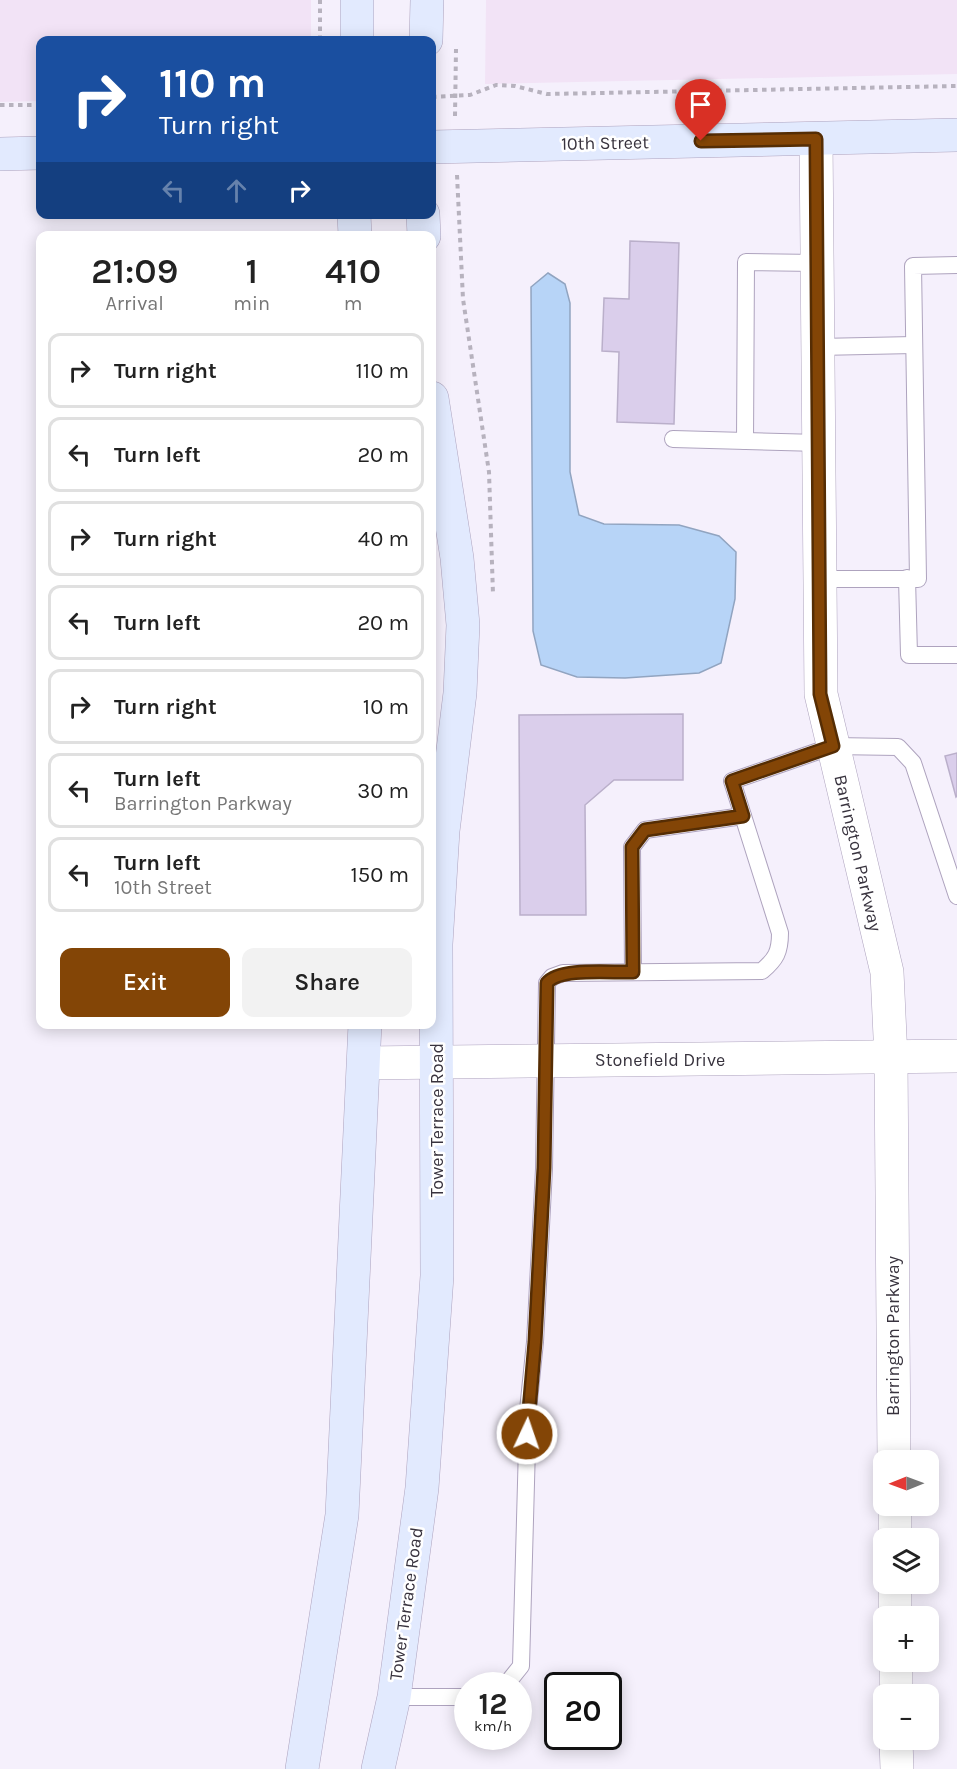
<!DOCTYPE html>
<meta charset="utf-8">
<style>
body{margin:0;font-family:Karla,sans-serif;background:#f2f2f2;color:#222;height:100vh;display:flex;flex-direction:column;font-size:22px;white-space:nowrap}
*{box-sizing:border-box;margin:0}
p{font-size:20px;color:#767676}
.icon{flex:none;width:33px;height:33px;fill:none;stroke:currentColor;stroke-width:2;stroke-linecap:round;stroke-linejoin:round}
.map{position:relative;flex:1;overflow:hidden}
.details{position:absolute;left:36px;top:231px;width:400px;height:798px;display:flex;flex-direction:column;background:#fff;border-radius:12px;box-shadow:0 3px 15px #0003}
.details>*{flex:none}
.banner{position:absolute;left:36px;top:36px;width:400px;height:183px;border-radius:12px;box-shadow:0 3px 15px #0003;background:#1a4fa0;color:#fff;overflow:hidden}
.needle{width:39px;rotate:269deg}
.fabs{position:absolute;left:873px;top:1450px;display:grid;gap:12px}
.fabs a{display:grid;place-items:center;width:66px;height:66px;border-radius:12px;background:#fff;box-shadow:0 3px 15px #0003;font-size:30px}
.speed{position:absolute;left:454px;top:1672px;display:flex;gap:12px;font-size:30px;font-weight:700;text-align:center}
.speed>*{display:grid;place-content:center;width:78px;height:78px;border-radius:50%;background:#fff;box-shadow:0 3px 15px #0003;line-height:1}
.speed small{font-size:15px;font-weight:400}
.speed .limit{border:3px solid #111;border-radius:9px;background:#fff;color:#111}
.pin{position:absolute;display:grid;place-items:center;width:51px;height:51px;color:#fff;margin:-62px -26px;border-radius:50% 50% 50% 0;rotate:-45deg;box-shadow:0 0 6px #0007}
.pin .icon{rotate:45deg}
.me{position:absolute;width:66px;margin:-33px;rotate:3deg;stroke-linejoin:round;filter:drop-shadow(0 0 4px #0008)}
.turn{display:flex;align-items:center;gap:21px;height:126px;padding:0 24px;font-size:27px}
.turn .icon{width:78px;height:78px;stroke-width:2.5}
.turn b{display:block;font-size:42px;line-height:51px}
.lanes{display:flex;align-items:center;height:57px;padding:0 24px;background:#0003;justify-content:center;gap:30px;direction:ltr}
.lanes .off{opacity:.35}
.eta{display:flex;justify-content:space-evenly;align-items:center;height:102px;text-align:center}
.eta b{font-size:36px;font-weight:600;line-height:42px}
.primary-button{display:flex;gap:12px;margin-top:auto;padding:12px 24px}
.primary-button a{flex:1;height:69px;border-radius:12px;background:#834506;color:#fff;font-size:24px;font-weight:600;line-height:69px;text-align:center}
.primary-button a+a{background:#f2f2f2;color:#222}
ul{padding:0;list-style:none}
li{display:flex;align-items:center;gap:18px;height:75px;margin:0 12px 9px;padding:0 12px;border:3px solid #e0e0e0;border-radius:12px}
li div{flex:1}
li b{display:block;font-size:22px}
li em{font-style:normal}
.map>svg:first-child{display:block}
</style>
<div class="map">
<svg width="957" height="1769" viewBox="0 0 957 1769">
<rect width="100%" height="100%" fill="#f5f0fc"/>
<g fill="#f2e3f6">
<polygon points="0,0 311,0 311,40 40,40 40,101 0,102"/>
<polygon points="486,0 957,0 957,74 485,84"/>
</g>
<polygon fill="#b7d4f7" stroke="#91a4c0" stroke-width="1.5" points="548,273 565,284 570,303 570,472 579,515 604,524 679,525 719,536 736,552 735,599 721,663 699,673 625,678 577,677 541,665 533,631 531,287"/>
<g fill="#daceeb" stroke="#baafca" stroke-width="1.5">
<polygon points="630,241 679,243 674,424 617,422 619,352 602,351 604,298 629,299"/>
<polygon points="683,714 683,780 614,780 585,805 586,915 520,915 519,715"/>
<polygon points="957,753 957,796 956,797 945,756"/>
</g>
<g fill="none" stroke-linecap="round" stroke-linejoin="round">
<g stroke="#aea3be" stroke-width="18">
<g id="lane">
<polyline points="818,347 914,345"/>
<polyline points="673,439 819,443"/>
<polyline points="745,441 746,262 817,263"/>
<polyline points="907,578 909,655 957,655"/>
<polyline points="820,579 918,579 913,266 957,265"/>
<polyline points="633,972 632,847 645,830 743,816"/>
<path d="M505 1686 521 1666 528 1410 535 1342 544 1169 547 983 552 977 563 973 762 971C776 959 780 952 780 933L732 781 833 746 898 747 913 763 957 896"/>
<polyline points="394,1697 468,1697"/>
</g>
</g>
<g stroke="#aea3be" stroke-width="34">
<g id="street">
<polyline points="816,139 821,694 887,972 891,1058 894,1461"/>
<polyline points="364,1063 957,1056"/>
<polyline points="895,1506 895,1539"/>
<polyline points="895,1584 895,1617"/>
<polyline points="896,1662 896,1695"/>
<polyline points="896,1740 897,1769"/>
</g>
</g>
<g stroke="#aea3be" stroke-width="34">
<g id="secondary">
<polyline points="357,0 357,40"/>
<polyline points="426,40 427,0"/>
<polyline points="432,147 957,135"/>
<polyline points="0,154 40,153"/>
<polyline points="354,214 355,236"/>
<polyline points="423,214 424,236"/>
<polyline points="302,1769 342,1515 365,1024"/>
<polyline points="378,1769 394,1697 422,1488 437,1276 436,944 443,831 460,693 463,625 457,558 432,398"/>
</g>
</g>
<g stroke="#b7b2be" stroke-width="4" stroke-dasharray="4.5 4.5" stroke-linecap="butt">
<polyline points="320,40 320,0"/>
<polyline points="432,97 470,95 496,85 515,86 547,94 957,86"/>
<polyline points="0,105 40,105"/>
<polyline points="455,116 456,49"/>
<polyline points="457,175 463,299 489,472 493,594"/>
</g>
<use href="#lane" stroke="#fff" stroke-width="16"/>
<use href="#street" stroke="#fff" stroke-width="33"/>
<use href="#secondary" stroke="#e2eafe" stroke-width="33"/>
</g>
<g fill="none" stroke-linecap="round" stroke-linejoin="round">
<g stroke="#552d04" stroke-width="15">
<path id="route" d="M527 1434 535 1342 544 1168 547 983C560 967 612 973 633 972L632 847 645 830 743 816 732 781 833 746 820 694 816 139 701 141"/>
</g>
<use href="#route" stroke="#834506" stroke-width="10"/>
</g>
<g text-anchor="middle" stroke-width="5" stroke-linejoin="round" paint-order="stroke">
<g font-size="18" fill="#38333e" stroke="#fff">
<text transform="translate(605 143) rotate(-1)" y="6">10th Street</text>
<text transform="translate(858 853) rotate(77)" y="6">Barrington Parkway</text>
<text x="660" y="1066">Stonefield Drive</text>
<text transform="translate(437 1120) rotate(-90)" y="6">Tower Terrace Road</text>
<text transform="translate(893 1336) rotate(-90)" y="6">Barrington Parkway</text>
<text transform="translate(406 1604) rotate(-82)" y="6">Tower Terrace Road</text>
</g>
</g>
</svg>
<div class="fabs">
<a><svg class="needle" viewBox="-14 -14 28 28"><path d="M0-13l5 13h-10z" fill="#e53935"/><path d="M0 13l5-13h-10z" fill="#767676"/></svg></a>
<a><svg class="icon" aria-label="layers" viewBox="0 0 24 24"><path d="M12 4l9 5-9 5-9-5zM3 14l9 5 9-5"/></svg></a>
<a>+</a>
<a>−</a>
</div>
<div class="speed"><div>12<small>km/h</small></div><div class="limit">20</div></div>
<div class="pin" style="left:701px;top:141px;background:#d93025"><svg class="icon" aria-label="arrive" viewBox="0 0 24 24"><path d="M6 21V4h12l-3 4 3 4H6"/></svg></div>
<svg class="me" style="left:527px;top:1434px" viewBox="-20 -20 40 40"><circle r="17" fill="#834506" stroke="#fff" stroke-width="3"/><path d="M0-11L8 9 0 5-8 9z" fill="#fff"/></svg>
<div class="banner">
<div class="turn"><svg class="icon" aria-label="right" viewBox="0 0 24 24"><path d="M7 20v-9h11M14 6l5 5-5 5"/></svg><div><b>110 m</b>Turn right</div></div>
<div class="lanes"><svg class="icon off" aria-label="left" viewBox="0 0 24 24"><path d="M17 20v-9H6M10 6l-5 5 5 5"/></svg><svg class="icon off" aria-label="ahead" viewBox="0 0 24 24"><path d="M12 20V5M6 11l6-6 6 6"/></svg><svg class="icon" aria-label="right" viewBox="0 0 24 24"><path d="M7 20v-9h11M14 6l5 5-5 5"/></svg></div>
</div>
<section class="details">
<div class="eta">
<div><b>21:09</b><p>Arrival</p></div>
<div><b>1</b><p>min</p></div>
<div><b>410</b><p>m</p></div>
</div>
<ul>
<li><svg class="icon" aria-label="right" viewBox="0 0 24 24"><path d="M7 20v-9h11M14 6l5 5-5 5"/></svg><div><b>Turn right</b></div><em>110 m</em></li>
<li><svg class="icon" aria-label="left" viewBox="0 0 24 24"><path d="M17 20v-9H6M10 6l-5 5 5 5"/></svg><div><b>Turn left</b></div><em>20 m</em></li>
<li><svg class="icon" aria-label="right" viewBox="0 0 24 24"><path d="M7 20v-9h11M14 6l5 5-5 5"/></svg><div><b>Turn right</b></div><em>40 m</em></li>
<li><svg class="icon" aria-label="left" viewBox="0 0 24 24"><path d="M17 20v-9H6M10 6l-5 5 5 5"/></svg><div><b>Turn left</b></div><em>20 m</em></li>
<li><svg class="icon" aria-label="right" viewBox="0 0 24 24"><path d="M7 20v-9h11M14 6l5 5-5 5"/></svg><div><b>Turn right</b></div><em>10 m</em></li>
<li><svg class="icon" aria-label="left" viewBox="0 0 24 24"><path d="M17 20v-9H6M10 6l-5 5 5 5"/></svg><div><b>Turn left</b><p>Barrington Parkway</p></div><em>30 m</em></li>
<li><svg class="icon" aria-label="left" viewBox="0 0 24 24"><path d="M17 20v-9H6M10 6l-5 5 5 5"/></svg><div><b>Turn left</b><p>10th Street</p></div><em>150 m</em></li>
</ul>
<div class="primary-button"><a>Exit</a><a>Share</a></div>
</section>
</div>
